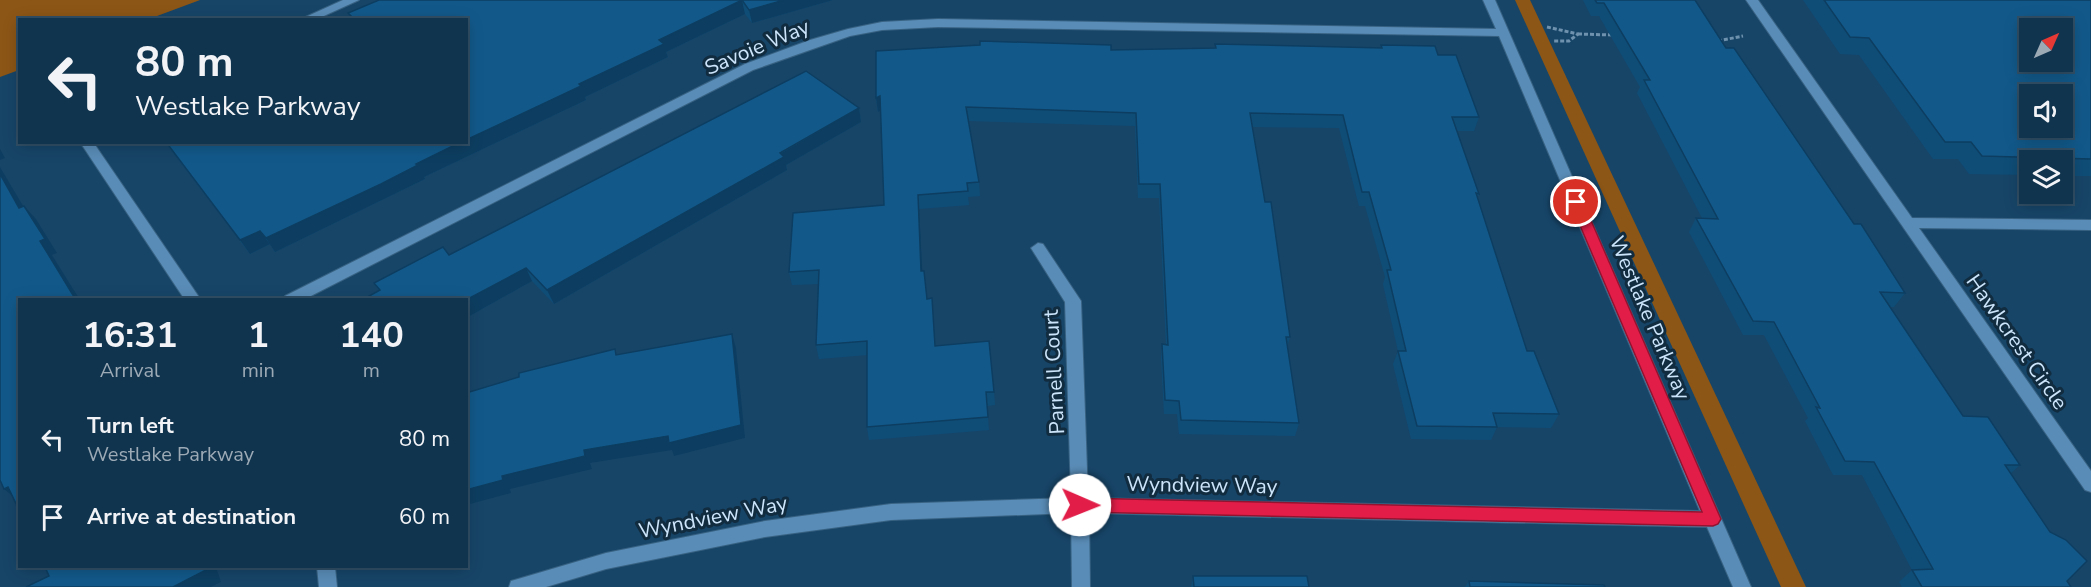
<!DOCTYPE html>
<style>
body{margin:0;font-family:"Nunito Sans",sans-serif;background:#1a3c55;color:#f1f3f6;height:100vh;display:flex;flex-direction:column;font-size:22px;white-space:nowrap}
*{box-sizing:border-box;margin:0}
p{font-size:20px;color:#9caab6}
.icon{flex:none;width:33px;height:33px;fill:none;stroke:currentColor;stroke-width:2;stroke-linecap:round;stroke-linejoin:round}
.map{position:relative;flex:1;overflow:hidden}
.panel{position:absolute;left:18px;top:298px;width:450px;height:270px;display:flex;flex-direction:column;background:#11344e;border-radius:0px;box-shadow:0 3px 15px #0003,0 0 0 2px #304f66}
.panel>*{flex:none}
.banner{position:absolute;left:18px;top:18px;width:450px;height:126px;border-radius:0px;box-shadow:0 3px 15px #0003,0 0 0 2px #304f66;background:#11344e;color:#f1f3f6;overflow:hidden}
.needle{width:39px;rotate:45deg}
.fabs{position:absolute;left:2019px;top:18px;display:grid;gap:12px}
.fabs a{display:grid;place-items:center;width:54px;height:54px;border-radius:0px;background:#11344e;box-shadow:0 3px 15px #0003,0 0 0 2px #304f66;font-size:30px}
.pin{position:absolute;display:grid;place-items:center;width:51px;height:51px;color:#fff;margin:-26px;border:3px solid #fff;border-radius:50%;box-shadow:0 2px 6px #0007}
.me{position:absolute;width:66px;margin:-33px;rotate:91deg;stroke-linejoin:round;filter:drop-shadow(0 0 4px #0008)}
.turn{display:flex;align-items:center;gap:21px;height:126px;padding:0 18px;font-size:27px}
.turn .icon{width:78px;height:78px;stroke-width:2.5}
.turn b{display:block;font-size:42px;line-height:51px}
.eta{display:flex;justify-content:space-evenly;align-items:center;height:102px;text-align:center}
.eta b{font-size:36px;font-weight:700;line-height:42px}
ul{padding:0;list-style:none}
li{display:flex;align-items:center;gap:18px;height:78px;padding:0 18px}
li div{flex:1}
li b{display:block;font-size:22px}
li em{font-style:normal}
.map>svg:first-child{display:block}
</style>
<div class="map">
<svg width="2091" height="587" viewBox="0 0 2091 587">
<rect width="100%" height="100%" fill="#174568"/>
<g fill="#8c5616">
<polygon points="0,0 200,0 149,19 20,20 19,70 0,77"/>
<polygon points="1515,0 1530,0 1806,587 1781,587"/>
</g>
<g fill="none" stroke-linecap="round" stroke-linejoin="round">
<g stroke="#386282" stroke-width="2">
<g id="minor">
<polygon points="343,0 359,0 315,20 299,20"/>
<polygon points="1483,0 1495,0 1751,587 1733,587 1707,527 1089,513 1090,587 1072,587 1071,513 891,520 765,537 606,569 546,587 509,587 511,581 518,579 606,553 765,521 891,504 1071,498 1065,302 1031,248 1038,243 1043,244 1081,301 1088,498 1700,511 1499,36 938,27 882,30 850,36 753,70 303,300 282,300 285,296 745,64 810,40 848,29 882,22 938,19 1496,29"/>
<polygon points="1746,0 1758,0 1912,218 2091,220 2091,230 1919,228 2091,471 2091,492 2085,490"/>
<polygon points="80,142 93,142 201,300 185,300"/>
<polygon points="317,567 335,567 337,587 319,587"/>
</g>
</g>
<g stroke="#6f92ae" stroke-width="3" stroke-dasharray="4 2" stroke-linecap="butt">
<polyline points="1547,27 1578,34 1569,41 1554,41"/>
<polyline points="1578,34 1613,35"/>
<polyline points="1718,41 1743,36"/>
</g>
<use href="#minor" fill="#598cb7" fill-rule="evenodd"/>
</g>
<g fill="#0f4d77">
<polygon points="379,0 833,0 752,23 745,14 666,52 668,57 585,97 586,100 424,177 425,179 388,197 275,252 270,244 250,254 165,142 466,142 350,17 348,13"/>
<polygon points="1583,0 1695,0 1726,48 1905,293 1894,307 1890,307 1963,416 2020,465 2011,473 2071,587 1902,587 1899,582 1912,570 1862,475 1833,475 1805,421 1808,418 1764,335 1743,335 1689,232 1696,218 1702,218 1637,93 1640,87 1599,16 1591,16"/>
<polygon points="1803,0 2091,0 2091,176 2062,176 2062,160 2030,160 2030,175 1969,174 1958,159 1933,159 1859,55 1840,54"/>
<polygon points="1215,44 1380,48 1381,45 1438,55 1479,117 1474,131 1457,131 1479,194 1477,199 1527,351 1559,414 1551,428 1497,427 1491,440 1411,439 1393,364 1398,351 1383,284 1385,277 1365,206 1359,206 1339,128 1252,127 1265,202 1290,337 1287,348 1299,423 1295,436 1179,434 1177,414 1164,414 1161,358 1162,344 1166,345 1159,198 1138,198 1135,126 969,121 979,182 980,196 968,197 969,205 919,209 922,271 927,299 932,298 935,346 994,392 995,405 987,406 989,430 869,440 867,427 867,355 819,359 816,345 818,284 792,285 789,272 884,205 880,110 878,112 876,98 1111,50 1215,48"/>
<polygon points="859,108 861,122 786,165 787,170 554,304 532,281 466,318 466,300 379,291 374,283"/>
<polygon points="1193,576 1309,587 1191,587"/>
<polygon points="1469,581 1605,587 1465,587"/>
</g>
<g fill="#0d3e61">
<polygon points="742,0 745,14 666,52 668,57 585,97 586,100 424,177 425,179 388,197 275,252 266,238 416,164 461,142 466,142 466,140 579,84 659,40"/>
<polygon points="784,0 833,0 752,23 749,10"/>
<polygon points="880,96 882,110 878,112 876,98"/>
<polygon points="859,108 861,122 786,165 787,170 554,304 547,290"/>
<polygon points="0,149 5,158 0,160"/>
<polygon points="0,167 32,221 19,208 0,174"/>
<polygon points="918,195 919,209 923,285 921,271"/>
<polygon points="24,206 36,219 57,253 52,255 80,300 76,300 40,241"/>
<polygon points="260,231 270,244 250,254 240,240"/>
<polygon points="526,268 532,281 466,318 466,300"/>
<polygon points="732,334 736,348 745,438 674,456 672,450 590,463 592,469 510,489 511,493 466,505 466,490 502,476 584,450"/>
<polygon points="8,487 20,502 4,489"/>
<polygon points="208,567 216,567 221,582 211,587 173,587"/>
</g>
<g fill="#12598a" stroke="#0d3e61" stroke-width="1.5" fill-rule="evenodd">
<polygon points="379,0 784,0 749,10 742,0 659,40 664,44 579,84 581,86 466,140 466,20 345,20 352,17 348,13"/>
<polygon points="1595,0 1695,0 1726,48 1734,48 1854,224 1861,224 1905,293 1880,292 1963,416 1988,417 2020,465 2005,465 2050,532 2066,540 2087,561 2067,581 2071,587 1922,587 1912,570 1933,569 1874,462 1845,461 1816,407 1820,408 1774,322 1753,321 1696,218 1718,219 1644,80 1650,80 1604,3 1597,3"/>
<path d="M1824 0H2091V159L1982 156 1971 142H1945L1869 38 1850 37ZM2030 28H2062V62H2030ZM2030 94H2062V128H2030Z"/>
<polygon points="980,41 1111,45 1111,50 1216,48 1215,44 1382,48 1381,45 1435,46 1438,55 1456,55 1479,117 1452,117 1479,194 1476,193 1527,351 1534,351 1559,414 1493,413 1497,427 1417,426 1398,351 1406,351 1387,270 1391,270 1369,192 1362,192 1343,115 1250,113 1265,202 1271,202 1290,337 1286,337 1299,423 1181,420 1179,401 1165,400 1162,344 1168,345 1160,184 1139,184 1136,113 966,107 979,182 967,183 968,191 918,195 921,271 924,271 927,299 932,298 935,346 989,341 994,392 986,392 988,417 867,427 867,341 816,345 819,270 789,272 793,213 884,205 880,96 876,98 876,51 980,45"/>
<polygon points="806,71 859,108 780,153 784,157 547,290 526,268 466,300 362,300 380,290 374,283 443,247 449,255"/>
<polygon points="166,142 461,142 416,164 418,165 381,184 266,238 260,231 240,240"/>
<polygon points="0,174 19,208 24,206 45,239 40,241 76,300 20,300 20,512 8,487 4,489 0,480"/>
<polygon points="732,334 741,425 669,443 668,436 584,450 585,456 502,476 503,480 466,490 466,393 519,377 519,373 615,349 616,355"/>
<polygon points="45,567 208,567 208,569 173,587 26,587 49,576"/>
<polygon points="1193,576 1307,576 1309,587 1194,587"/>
<polygon points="1469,581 1604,585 1605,587 1470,587"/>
</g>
<polygon fill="#e11d48" stroke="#92132f" stroke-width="1.5" points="1576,198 1583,202 1721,519 1718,524 1713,526 1080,512 1074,510 1072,505 1074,500 1080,498 1702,512 1570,202"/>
<g text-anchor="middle" stroke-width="6" stroke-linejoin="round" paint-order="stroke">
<g font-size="21" fill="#cde5fa" stroke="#112b3f">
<text transform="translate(757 47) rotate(-23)" y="7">Savoie Way</text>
<text transform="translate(1650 318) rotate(67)" y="7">Westlake Parkway</text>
<text transform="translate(2017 342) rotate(55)" y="7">Hawkcrest Circle</text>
<text transform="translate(1054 372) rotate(-93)" y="7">Parnell Court</text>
<text transform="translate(1202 485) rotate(1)" y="7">Wyndview Way</text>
<text transform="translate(713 517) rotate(-11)" y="7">Wyndview Way</text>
</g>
</g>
</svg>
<div class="fabs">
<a><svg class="needle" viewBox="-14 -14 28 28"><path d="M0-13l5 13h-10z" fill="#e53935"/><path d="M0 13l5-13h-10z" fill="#9caab6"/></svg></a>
<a><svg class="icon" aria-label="sound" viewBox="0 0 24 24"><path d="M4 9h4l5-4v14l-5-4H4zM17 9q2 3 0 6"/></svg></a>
<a><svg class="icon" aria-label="layers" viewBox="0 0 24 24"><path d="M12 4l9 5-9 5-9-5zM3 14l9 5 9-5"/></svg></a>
</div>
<div class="pin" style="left:1576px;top:202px;background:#d93025"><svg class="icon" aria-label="arrive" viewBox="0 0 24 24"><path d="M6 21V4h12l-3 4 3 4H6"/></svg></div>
<svg class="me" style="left:1080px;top:505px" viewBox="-20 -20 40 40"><circle r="19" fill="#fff"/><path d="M0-13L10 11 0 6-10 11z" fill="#e11d48"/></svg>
<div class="banner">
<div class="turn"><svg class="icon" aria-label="left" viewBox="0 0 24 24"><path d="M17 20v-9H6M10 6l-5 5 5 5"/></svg><div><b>80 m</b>Westlake Parkway</div></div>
</div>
<section class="panel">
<div class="eta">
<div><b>16:31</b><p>Arrival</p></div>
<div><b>1</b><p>min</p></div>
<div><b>140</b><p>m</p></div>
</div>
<ul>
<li><svg class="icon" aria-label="left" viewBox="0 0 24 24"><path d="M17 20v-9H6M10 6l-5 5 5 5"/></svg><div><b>Turn left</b><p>Westlake Parkway</p></div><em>80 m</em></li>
<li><svg class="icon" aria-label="arrive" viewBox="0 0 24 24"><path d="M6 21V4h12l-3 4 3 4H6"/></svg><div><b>Arrive at destination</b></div><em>60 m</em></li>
</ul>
</section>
</div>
